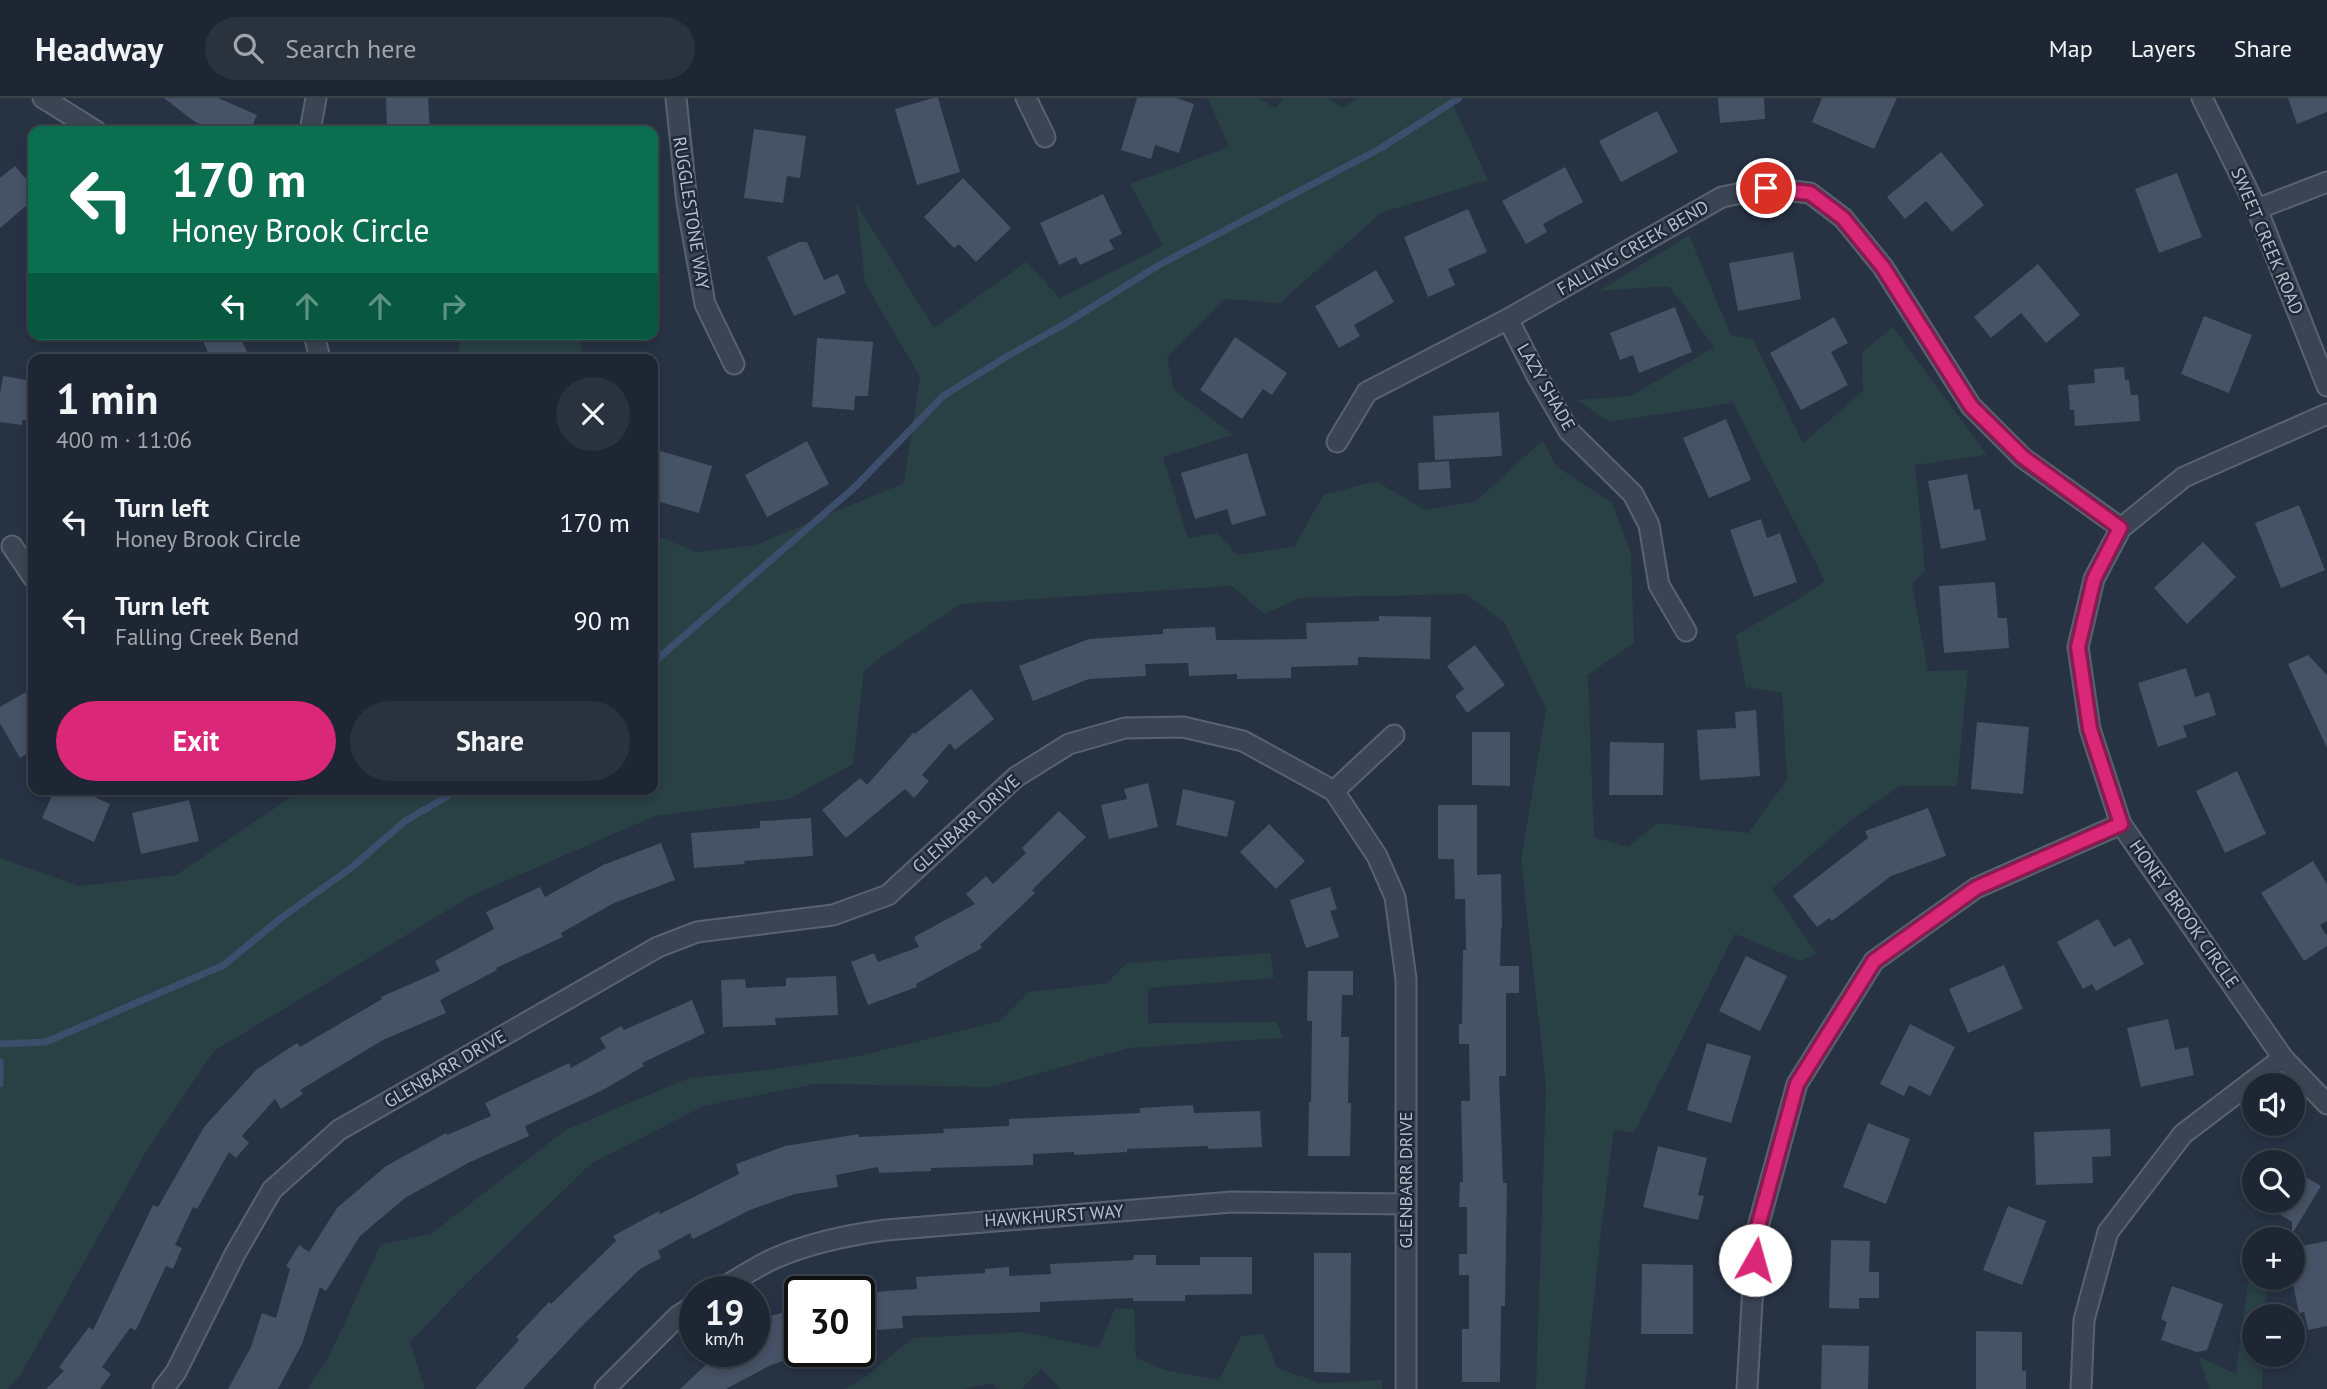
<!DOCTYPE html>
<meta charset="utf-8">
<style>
body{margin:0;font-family:"PT Sans",sans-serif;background:#2a323e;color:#f1f3f6;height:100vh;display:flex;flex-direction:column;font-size:26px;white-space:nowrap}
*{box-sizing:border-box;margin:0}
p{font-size:23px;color:#a0a5ac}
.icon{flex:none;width:38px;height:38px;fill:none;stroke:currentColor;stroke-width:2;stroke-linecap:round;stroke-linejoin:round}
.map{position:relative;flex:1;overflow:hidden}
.sheet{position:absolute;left:28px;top:256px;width:630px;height:441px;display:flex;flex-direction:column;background:#1d2632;border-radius:14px;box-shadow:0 4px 10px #0003,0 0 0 2px #3b434d}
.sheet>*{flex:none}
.hud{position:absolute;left:28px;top:28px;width:630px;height:214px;border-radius:14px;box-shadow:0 4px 10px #0003,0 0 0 2px #3b434d;background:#0b6e4f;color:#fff;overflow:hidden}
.controls{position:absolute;left:2242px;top:975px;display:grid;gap:14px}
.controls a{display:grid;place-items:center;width:63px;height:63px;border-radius:50%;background:#1d2632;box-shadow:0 4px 10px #0003,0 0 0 2px #3b434d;font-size:35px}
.speed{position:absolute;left:679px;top:1178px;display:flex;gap:14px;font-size:35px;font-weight:700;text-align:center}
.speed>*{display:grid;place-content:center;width:91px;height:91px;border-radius:50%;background:#1d2632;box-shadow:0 4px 10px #0003,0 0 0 2px #3b434d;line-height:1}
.speed small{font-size:18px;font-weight:400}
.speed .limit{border:4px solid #111;border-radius:10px;background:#fff;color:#111}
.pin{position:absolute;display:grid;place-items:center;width:60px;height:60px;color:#fff;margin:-30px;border:4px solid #fff;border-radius:50%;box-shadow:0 2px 7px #0007}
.me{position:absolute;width:77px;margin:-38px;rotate:7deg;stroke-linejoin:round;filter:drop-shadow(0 0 5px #0008)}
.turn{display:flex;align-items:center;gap:24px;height:147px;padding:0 28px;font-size:32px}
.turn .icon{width:91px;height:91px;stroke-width:2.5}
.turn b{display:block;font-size:49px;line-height:60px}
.lanes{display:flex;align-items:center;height:66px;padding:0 28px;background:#0003;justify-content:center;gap:35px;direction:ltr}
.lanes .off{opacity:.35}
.round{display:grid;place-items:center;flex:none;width:74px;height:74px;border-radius:37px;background:#2a323e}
.head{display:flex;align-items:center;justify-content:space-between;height:119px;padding:0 28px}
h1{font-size:42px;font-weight:700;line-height:52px}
.primary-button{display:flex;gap:14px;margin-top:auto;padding:14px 28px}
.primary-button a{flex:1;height:80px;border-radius:42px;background:#db2777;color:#fff;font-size:28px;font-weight:700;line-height:80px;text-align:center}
.primary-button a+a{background:#2a323e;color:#f1f3f6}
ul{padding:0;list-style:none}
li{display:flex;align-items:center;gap:21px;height:98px;padding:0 28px}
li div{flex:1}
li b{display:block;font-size:26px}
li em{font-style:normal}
header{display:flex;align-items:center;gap:42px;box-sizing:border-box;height:98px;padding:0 35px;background:#1d2632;border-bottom:2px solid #3b434d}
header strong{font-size:33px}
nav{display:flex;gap:38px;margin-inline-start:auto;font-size:24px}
.search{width:490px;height:63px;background:#2a323e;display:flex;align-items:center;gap:18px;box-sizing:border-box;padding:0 24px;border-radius:38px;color:#a0a5ac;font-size:26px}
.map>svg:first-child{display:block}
</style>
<header>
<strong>Headway</strong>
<div class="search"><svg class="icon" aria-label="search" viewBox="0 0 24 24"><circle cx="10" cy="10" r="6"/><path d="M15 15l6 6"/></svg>Search here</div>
<nav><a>Map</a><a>Layers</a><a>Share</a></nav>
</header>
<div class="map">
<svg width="2327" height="1291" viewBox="0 0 2327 1291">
<rect width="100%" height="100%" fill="#273243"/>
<g fill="#294044">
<polygon points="1208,0 1259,0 1275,10 1283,0 1327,0 1343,10 1357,0 1450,0 1488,82 1381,115 1280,205 1224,201 1167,259 1174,292 1233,337 1163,359 1188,440 1217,435 1237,457 1295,448 1323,397 1376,383 1425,412 1476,403 1543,342 1556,368 1612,405 1631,455 1634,545 1588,577 1594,739 1628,749 1657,725 1748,735 1787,682 1782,595 1746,589 1736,537 1795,503 1825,483 1733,305 1609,324 1577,302 1631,298 1714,249 1669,188 1599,193 1689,137 1731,237 1753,241 1803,345 1863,293 1862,254 1893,229 1987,357 1915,367 1925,472 1912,486 1928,573 1968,572 1957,688 1900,688 1850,723 1772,791 1817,856 1801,863 1735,836 1634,1035 1614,1031 1600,1142 1585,1291 1536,1291 1546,989 1521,762 1546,611 1504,524 1465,496 1300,500 1264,516 1232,488 961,506 880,560 864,573 853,666 789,701 655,718 471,798 214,953 146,1054 20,1278 7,1291 0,1291 0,760 79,788 176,777 303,691 653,691 653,436 696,454 755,447 904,385 920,279 865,185 856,105 934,230 1026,164 1060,200 1163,148 1130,86 1229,49"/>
<polygon points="458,236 581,236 582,261 460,261"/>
<polygon points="1270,855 1274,880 1148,890 1148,925 1277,924 1283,940 1129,950 991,989 815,986 704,1008 592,1065 462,1190 410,1244 425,1291 307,1291 328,1261 380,1147 432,1135 567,1031 689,980 775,971 863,957 1000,923 1029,894 1107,885 1127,865"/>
<polygon points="2254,1176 2254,1180 2267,1180 2265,1218 2254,1218 2254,1256 2263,1257 2262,1291 2209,1291 2199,1259 2236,1276 2248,1185"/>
<polygon points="1115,1210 1134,1211 1136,1260 1165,1272 1219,1282 1241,1238 1264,1236 1277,1270 1320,1285 1382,1282 1382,1291 1061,1291 1041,1271 1021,1291 997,1291 993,1285 964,1291 843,1291 860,1283 913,1240 1024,1234 1099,1250"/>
</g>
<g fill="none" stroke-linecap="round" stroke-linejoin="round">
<g stroke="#3c4e6c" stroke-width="7">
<polyline points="653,565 856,388 943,298 1006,259 1068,224 1159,167 1381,50 1459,0"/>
<polyline points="0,946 46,944 224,867 281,820 351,770 405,723 460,691"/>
<polyline points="0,964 0,986"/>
</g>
</g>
<g fill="#465265">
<polygon points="164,0 218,0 257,17 250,33 216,33 195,24"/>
<polygon points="386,0 428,0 430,33 387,33"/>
<polygon points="933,0 938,0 960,74 917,87 895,11"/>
<polygon points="1137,0 1176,0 1194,6 1179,55 1155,47 1151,61 1121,52"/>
<polygon points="1718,0 1764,0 1765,21 1720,25"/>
<polygon points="1822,0 1897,0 1874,51 1812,24"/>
<polygon points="2288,0 2327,0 2327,14 2297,26"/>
<polygon points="1657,13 1678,54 1621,84 1599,43"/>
<polygon points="754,31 806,38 800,80 787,78 783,105 744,100"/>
<polygon points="1941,54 1984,107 1952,134 1926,103 1905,121 1887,99"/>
<polygon points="15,68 33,89 33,102 0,130 0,80"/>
<polygon points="1565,69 1583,104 1543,126 1547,134 1526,146 1502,103"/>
<polygon points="2177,75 2202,139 2159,155 2135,91"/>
<polygon points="963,80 1011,130 976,164 959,146 954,150 924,119"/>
<polygon points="1103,96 1122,136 1109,142 1114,151 1080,167 1076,159 1059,167 1040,125"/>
<polygon points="1468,111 1487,154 1448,171 1455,187 1428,199 1404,139"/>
<polygon points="799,144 807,144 824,182 838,176 846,195 794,218 767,159"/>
<polygon points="1793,154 1801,201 1738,213 1729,165"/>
<polygon points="2038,166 2080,217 2046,245 2021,215 1991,240 1974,219"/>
<polygon points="1376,172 1394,204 1354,227 1360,238 1339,250 1315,208"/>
<polygon points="1675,209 1692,254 1639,275 1633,257 1620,262 1610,235"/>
<polygon points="2204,218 2252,237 2229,295 2181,276"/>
<polygon points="1834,219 1848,245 1831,254 1848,287 1801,312 1770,255"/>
<polygon points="200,236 239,236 250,261 211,261"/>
<polygon points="1235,239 1287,275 1272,297 1263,291 1242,321 1200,292"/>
<polygon points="817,240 873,244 868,298 855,298 854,312 812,309"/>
<polygon points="2124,269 2125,282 2129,282 2131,297 2138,297 2140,323 2075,328 2074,312 2070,312 2068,287 2095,285 2094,271"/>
<polygon points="3,278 33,283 33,323 22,322 22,327 0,324 0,297"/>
<polygon points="1499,314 1502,358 1435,362 1433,318"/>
<polygon points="1726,321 1751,382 1709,400 1683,340"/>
<polygon points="807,343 829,386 767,419 745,377"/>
<polygon points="653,351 712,368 699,415 653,402"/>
<polygon points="1247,355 1266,417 1232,427 1227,411 1195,421 1181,375"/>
<polygon points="1449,363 1451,390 1419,392 1418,365"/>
<polygon points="1967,376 1974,412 1980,411 1986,442 1941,451 1928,383"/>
<polygon points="2299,407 2325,472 2281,490 2255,425"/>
<polygon points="1761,421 1767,440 1780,435 1797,484 1754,499 1730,432"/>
<polygon points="2203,444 2236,479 2187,526 2154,490"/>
<polygon points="1995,484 1998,520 2007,520 2009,550 1944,555 1939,488"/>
<polygon points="1379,518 1431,519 1430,561 1358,559 1358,567 1291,569 1291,580 1237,581 1237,576 1189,578 1188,565 1145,566 1146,578 1089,581 1033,603 1019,568 1089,541 1163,536 1163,531 1215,529 1216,542 1307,541 1306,525 1379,523"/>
<polygon points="1475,547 1505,587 1467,615 1455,598 1464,591 1447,568"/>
<polygon points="2308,557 2327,577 2327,650 2288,566"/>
<polygon points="2186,570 2195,599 2209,594 2216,617 2183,628 2187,639 2158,649 2138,585"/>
<polygon points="33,590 33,652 20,660 0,625 0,609"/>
<polygon points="971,591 994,621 955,652 950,645 922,677 929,683 914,700 905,691 846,740 822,712 860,680 867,687 914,634 915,636"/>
<polygon points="1756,612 1760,678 1700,682 1697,632 1736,630 1735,614"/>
<polygon points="1977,624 2029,629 2023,696 1971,691"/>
<polygon points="1472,634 1510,634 1510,688 1472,687"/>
<polygon points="1610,644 1664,645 1663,697 1609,697"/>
<polygon points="2237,673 2266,736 2225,755 2196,693"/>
<polygon points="1148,685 1158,729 1109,741 1101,707 1127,701 1124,691"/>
<polygon points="55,691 77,691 110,706 94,744 42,720"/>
<polygon points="1183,691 1235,703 1227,739 1176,727"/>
<polygon points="189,702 199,743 141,756 132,715"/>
<polygon points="1438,707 1477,707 1477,777 1501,776 1502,830 1501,830 1500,868 1519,868 1519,895 1506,895 1506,978 1499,978 1503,1085 1507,1085 1505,1208 1501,1208 1500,1284 1462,1284 1462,1231 1469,1231 1469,1177 1459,1177 1459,1156 1467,1156 1467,1109 1459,1109 1460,1084 1463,1084 1461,1003 1470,1003 1469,946 1459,946 1459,926 1462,926 1463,852 1466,852 1465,801 1455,801 1454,761 1438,761"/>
<polygon points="1928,710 1946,758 1891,778 1832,823 1829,820 1817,829 1793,798 1868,740 1865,733"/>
<polygon points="1059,713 1086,739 1032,792 1035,795 980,847 982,850 916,886 917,889 868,907 851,864 874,855 878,864 919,849 914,839 975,806 966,796 986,778 993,786 1026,755 1022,750"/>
<polygon points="811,720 813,758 744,763 745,766 694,770 691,735 760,730 760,723"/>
<polygon points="1269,726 1305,763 1276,791 1240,754"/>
<polygon points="661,745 675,782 614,805 561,835 563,839 496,870 497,872 440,902 446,915 383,942 300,992 303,996 281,1011 275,1001 242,1038 249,1045 236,1060 229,1054 197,1111 193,1109 175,1147 182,1150 173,1171 166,1168 136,1232 130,1230 102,1269 111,1276 100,1291 46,1291 64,1273 59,1269 89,1229 93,1232 153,1107 158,1109 204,1029 256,972 297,945 300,949 382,901 381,899 440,873 435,863 494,831 486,814 540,789 545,799 603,767"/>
<polygon points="2313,763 2327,786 2327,823 2320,827 2327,838 2327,848 2304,863 2261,795"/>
<polygon points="1330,789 1337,811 1330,813 1339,839 1306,850 1290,802"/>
<polygon points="2098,821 2114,849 2130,840 2144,866 2096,893 2092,886 2083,891 2057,844"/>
<polygon points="1746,858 1787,878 1760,933 1719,913"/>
<polygon points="2004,867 2023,911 1968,935 1949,891"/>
<polygon points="1308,873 1353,873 1353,897 1342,897 1341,939 1349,939 1348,1005 1351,1005 1350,1058 1308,1058 1309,1004 1311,1004 1312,923 1307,923"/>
<polygon points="836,878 838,917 775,920 776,927 723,929 721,882 745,881 746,890 786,888 786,880"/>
<polygon points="692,902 705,935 642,965 644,968 601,993 525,1028 529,1038 470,1064 405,1100 360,1138 326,1193 320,1189 302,1246 278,1291 228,1291 251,1249 262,1215 276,1220 290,1171 286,1168 299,1147 309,1154 337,1110 386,1068 446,1035 447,1037 491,1018 485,1005 569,965 571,970 606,950 600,940 621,928 624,932"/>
<polygon points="2168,921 2175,952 2188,949 2194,977 2141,989 2127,930"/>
<polygon points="1910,926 1955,949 1930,998 1909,987 1904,998 1880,986"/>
<polygon points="1707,945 1751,958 1731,1025 1687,1012"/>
<polygon points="1193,1007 1194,1015 1260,1013 1262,1049 1208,1051 1208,1048 1127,1051 1127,1054 1074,1057 1074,1054 1033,1056 1033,1067 931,1070 931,1073 879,1075 878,1069 836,1077 838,1089 795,1096 750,1112 693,1141 690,1135 658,1153 661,1160 640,1171 581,1229 523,1291 475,1291 519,1242 516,1239 549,1204 551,1206 616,1143 613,1138 659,1113 660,1116 739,1076 736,1066 785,1048 859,1036 859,1039 944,1035 943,1031 1009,1028 1009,1021 1140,1015 1140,1010"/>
<polygon points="1868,1025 1910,1041 1886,1106 1843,1089"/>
<polygon points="2110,1031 2111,1058 2092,1059 2093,1085 2036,1087 2034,1034"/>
<polygon points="1658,1048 1707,1060 1698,1097 1704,1098 1698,1122 1643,1109"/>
<polygon points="2292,1071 2321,1088 2292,1136 2292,1124 2257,1102 2292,1102"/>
<polygon points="2008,1108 2046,1123 2022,1187 1983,1172"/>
<polygon points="1831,1142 1870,1143 1869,1174 1879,1174 1879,1200 1859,1200 1859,1211 1829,1210"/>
<polygon points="2327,1143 2327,1228 2308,1232 2304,1214 2299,1215 2292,1182 2292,1150"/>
<polygon points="1314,1155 1351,1155 1350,1275 1314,1274"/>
<polygon points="1134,1157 1156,1157 1156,1167 1200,1167 1200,1159 1252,1159 1252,1196 1185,1197 1185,1203 1133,1203 1133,1200 1040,1204 1040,1214 902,1218 903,1230 877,1232 859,1238 859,1195 917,1191 916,1179 985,1175 985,1171 1009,1169 1009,1178 1051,1176 1050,1166 1133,1162"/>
<polygon points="1642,1166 1693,1167 1693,1236 1641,1236"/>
<polygon points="2172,1188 2223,1206 2207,1252 2197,1254 2161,1242 2167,1224 2161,1221"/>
<polygon points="794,1211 796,1219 800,1218 800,1258 771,1267 726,1291 680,1291 711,1262 706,1253 754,1253 754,1233 773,1223 771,1218"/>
<polygon points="1976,1233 2022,1234 2022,1273 2026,1273 2026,1291 1976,1291"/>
<polygon points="1822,1247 1869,1248 1868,1291 1821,1291"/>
</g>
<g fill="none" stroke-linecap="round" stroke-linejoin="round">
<g stroke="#596270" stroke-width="23">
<g id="minor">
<polyline points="43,0 96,33"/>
<polyline points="676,0 687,105 705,206 734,266"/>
<polyline points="1026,0 1045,39"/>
<polyline points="2202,0 2257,111 2327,288"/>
<polyline points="310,33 316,0"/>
<polyline points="2257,111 2327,84"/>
<polyline points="1508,221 1537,278 1569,333 1633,396 1649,427 1659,487 1686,533"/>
<polyline points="314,236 320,261"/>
<polyline points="2327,316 2184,379 2121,430 2094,481 2078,549 2090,631 2121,726 2283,960 2327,1006"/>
<polyline points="1337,344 1367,294 1508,221 1722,99 1766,90 1810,95 1843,120 1883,169 1971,308 2023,360 2121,430"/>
<polyline points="12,448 33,479"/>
<polyline points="1334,693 1394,637"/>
<path d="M715 1194C735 1183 754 1170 773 1161 809 1145 847 1137 886 1132L1232 1104 1406 1106"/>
<polyline points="163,1291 176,1274 235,1156 272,1092 339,1032 658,849 697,834 833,817 888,797 1016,679 1069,646 1125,630 1183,629 1243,643 1334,693 1377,758 1395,799 1406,881 1406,1291"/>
<polyline points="605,1291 678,1218 695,1207"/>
<polyline points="1747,1291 1756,1136 1797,986 1874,863 1976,790 2121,726"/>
<polyline points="2081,1291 2084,1222 2108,1134 2183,1036 2283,960"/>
</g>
</g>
<use href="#minor" stroke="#3b4453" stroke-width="19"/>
</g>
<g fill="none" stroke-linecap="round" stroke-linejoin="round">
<g stroke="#8e194d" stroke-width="18">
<polyline id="route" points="1755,1162 1756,1136 1797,986 1874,863 1976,790 2121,726 2090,631 2078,549 2094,481 2120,430 2023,359 1971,308 1883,169 1843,120 1810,95 1766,90"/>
</g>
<use href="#route" stroke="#db2777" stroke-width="12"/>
</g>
<g text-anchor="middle" stroke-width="5" stroke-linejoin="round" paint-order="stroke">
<g font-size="18" fill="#b8bfcc" stroke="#202938">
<text transform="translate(691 115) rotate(81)" y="6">RUGGLESTONE WAY</text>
<text transform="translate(2267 143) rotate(67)" y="6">SWEET CREEK ROAD</text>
<text transform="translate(1633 150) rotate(-30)" y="6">FALLING CREEK BEND</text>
<text transform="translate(1546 289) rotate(60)" y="6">LAZY SHADE</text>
<text transform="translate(966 726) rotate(-42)" y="6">GLENBARR DRIVE</text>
<text transform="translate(2184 816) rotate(55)" y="6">HONEY BROOK CIRCLE</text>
<text transform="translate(445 971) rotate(-30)" y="6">GLENBARR DRIVE</text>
<text transform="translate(1406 1082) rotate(-90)" y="6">GLENBARR DRIVE</text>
<text transform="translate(1054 1118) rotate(-4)" y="6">HAWKHURST WAY</text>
</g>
</g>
</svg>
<div class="controls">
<a><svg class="icon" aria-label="sound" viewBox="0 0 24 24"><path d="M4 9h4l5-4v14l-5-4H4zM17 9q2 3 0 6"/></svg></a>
<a><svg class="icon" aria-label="search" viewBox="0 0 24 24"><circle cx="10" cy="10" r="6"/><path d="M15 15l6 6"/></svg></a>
<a>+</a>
<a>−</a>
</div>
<div class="speed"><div>19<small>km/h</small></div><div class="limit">30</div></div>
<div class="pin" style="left:1766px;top:90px;background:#d93025"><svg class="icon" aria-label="arrive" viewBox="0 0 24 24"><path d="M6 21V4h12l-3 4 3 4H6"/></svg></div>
<svg class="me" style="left:1755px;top:1162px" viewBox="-20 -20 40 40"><circle r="19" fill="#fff"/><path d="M0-13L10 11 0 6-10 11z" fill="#db2777"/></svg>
<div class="hud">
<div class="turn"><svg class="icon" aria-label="left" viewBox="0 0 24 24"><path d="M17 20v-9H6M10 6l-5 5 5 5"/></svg><div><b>170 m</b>Honey Brook Circle</div></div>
<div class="lanes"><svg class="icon" aria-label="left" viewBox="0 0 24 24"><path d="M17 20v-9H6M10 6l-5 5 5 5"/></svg><svg class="icon off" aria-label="ahead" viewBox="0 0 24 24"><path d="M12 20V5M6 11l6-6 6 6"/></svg><svg class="icon off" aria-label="ahead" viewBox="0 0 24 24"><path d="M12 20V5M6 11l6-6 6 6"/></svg><svg class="icon off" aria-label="right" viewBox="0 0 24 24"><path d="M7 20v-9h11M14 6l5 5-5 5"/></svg></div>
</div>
<section class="sheet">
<div class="head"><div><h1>1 min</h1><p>400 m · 11:06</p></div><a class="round"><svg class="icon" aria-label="close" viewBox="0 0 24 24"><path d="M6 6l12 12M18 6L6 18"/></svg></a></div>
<ul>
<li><svg class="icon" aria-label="left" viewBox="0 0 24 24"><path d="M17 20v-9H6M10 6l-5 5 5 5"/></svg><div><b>Turn left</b><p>Honey Brook Circle</p></div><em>170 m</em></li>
<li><svg class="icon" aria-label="left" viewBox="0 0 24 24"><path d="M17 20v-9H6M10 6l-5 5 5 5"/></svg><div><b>Turn left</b><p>Falling Creek Bend</p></div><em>90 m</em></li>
</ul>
<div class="primary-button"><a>Exit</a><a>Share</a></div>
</section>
</div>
